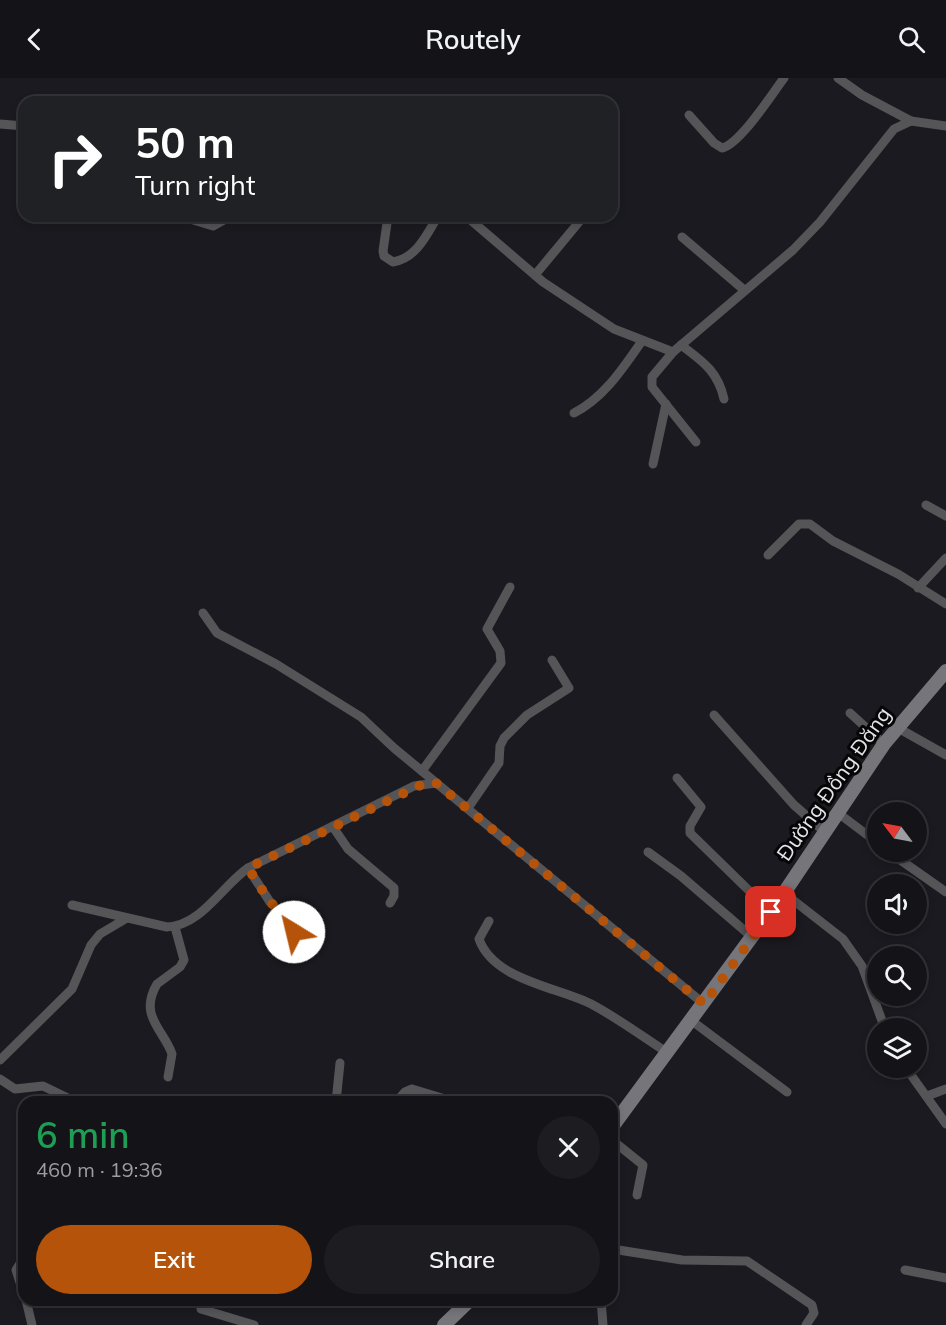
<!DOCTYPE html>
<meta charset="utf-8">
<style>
body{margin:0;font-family:Mulish,sans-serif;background:#1d1d21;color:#f1f3f6;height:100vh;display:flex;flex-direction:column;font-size:22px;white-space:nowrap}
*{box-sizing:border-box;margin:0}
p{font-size:20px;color:#9d9ea2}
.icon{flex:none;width:33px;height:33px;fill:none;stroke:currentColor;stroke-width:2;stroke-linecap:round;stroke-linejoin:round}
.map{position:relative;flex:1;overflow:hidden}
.drawer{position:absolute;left:18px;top:1018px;width:600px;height:210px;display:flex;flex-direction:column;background:#141418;border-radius:18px;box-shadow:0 3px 9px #0003,0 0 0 2px #333337}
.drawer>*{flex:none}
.guide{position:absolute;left:18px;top:18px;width:600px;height:126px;border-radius:18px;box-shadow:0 3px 9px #0003,0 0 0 2px #333337;background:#202124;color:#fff;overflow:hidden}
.needle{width:39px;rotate:302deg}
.controls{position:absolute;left:867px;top:724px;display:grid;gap:12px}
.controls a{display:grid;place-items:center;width:60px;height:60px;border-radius:50%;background:#141418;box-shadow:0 3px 9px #0003,0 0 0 2px #333337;font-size:30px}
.pin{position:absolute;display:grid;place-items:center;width:51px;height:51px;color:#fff;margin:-26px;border-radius:12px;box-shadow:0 3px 9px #0006}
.me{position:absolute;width:66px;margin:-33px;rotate:324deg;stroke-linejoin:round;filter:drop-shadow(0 0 4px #0008)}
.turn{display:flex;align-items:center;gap:21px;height:126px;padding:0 18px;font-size:27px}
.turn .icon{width:78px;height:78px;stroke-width:2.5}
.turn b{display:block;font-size:42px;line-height:51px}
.round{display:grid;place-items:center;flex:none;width:63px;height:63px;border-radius:32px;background:#1d1d21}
.overview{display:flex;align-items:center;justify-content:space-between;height:102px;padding:0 18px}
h1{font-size:36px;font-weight:600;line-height:45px;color:#1e9e55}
.primary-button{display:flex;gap:12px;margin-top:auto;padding:12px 18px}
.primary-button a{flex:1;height:69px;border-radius:36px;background:#b45309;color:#fff;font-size:24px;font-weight:600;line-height:69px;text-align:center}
.primary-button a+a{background:#1d1d21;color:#f1f3f6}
header{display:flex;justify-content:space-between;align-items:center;height:78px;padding:0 18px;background:#141418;font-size:27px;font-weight:600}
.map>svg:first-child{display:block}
</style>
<header><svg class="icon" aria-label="back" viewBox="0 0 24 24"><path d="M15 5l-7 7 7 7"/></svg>Routely<svg class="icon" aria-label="search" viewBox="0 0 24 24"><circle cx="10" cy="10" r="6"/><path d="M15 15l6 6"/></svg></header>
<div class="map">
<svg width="946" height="1247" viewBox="0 0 946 1247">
<rect width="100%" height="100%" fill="#1b1a20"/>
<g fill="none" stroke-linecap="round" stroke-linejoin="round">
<g stroke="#555457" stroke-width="9">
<polyline points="838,0 862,17 911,43"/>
<path d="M689 37 714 65 722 70C740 66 772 16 784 0"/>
<polyline points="0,46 24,48"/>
<polyline points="180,138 213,148 231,138"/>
<path d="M388 138 383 173 384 178 393 184C417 180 427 156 438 138"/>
<polyline points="466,138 543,204 614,251 673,274"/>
<polyline points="682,159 743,211"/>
<polyline points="535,197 579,144"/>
<path d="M681 267C702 283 718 293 724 321"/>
<path d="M574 335C604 320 623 290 642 263"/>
<polyline points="696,364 652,309 652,299 673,274 793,172 820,144 894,51 911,43 946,48"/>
<polyline points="653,386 666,326"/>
<polyline points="926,427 946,438"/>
<polyline points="768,477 799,446 810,446 833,463 898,496 946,526"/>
<polyline points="918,510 946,480"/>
<polyline points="203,535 217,555 276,586 361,639 394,670 704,926"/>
<polyline points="850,635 884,666"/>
<polyline points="714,637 794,727 825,754"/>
<polyline points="898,650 946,677"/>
<polyline points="422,693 501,585 500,573 487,551 510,509"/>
<polyline points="677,700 701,729 690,748 690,755 771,834"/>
<polyline points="468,730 499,685 500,668 504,660 527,637 569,610 552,582"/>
<polyline points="838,735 878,765"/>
<polyline points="333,749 348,771 394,810 394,818 390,825"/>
<polyline points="648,774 681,798 752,859"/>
<polyline points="889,774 946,814"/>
<polyline points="248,790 270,824 293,847 292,863"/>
<polyline points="784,815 843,861 862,888 885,951"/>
<path d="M72 827 167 849C201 848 222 808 248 790L414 708 436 705"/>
<path d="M489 843 479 861C494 903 559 909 593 927 619 941 643 959 668 975"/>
<polyline points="692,943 787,1014"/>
<polyline points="0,982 72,911 91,867 100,856 127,840"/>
<polyline points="906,990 946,1046"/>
<path d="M168 999 172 976C164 952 138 938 157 906L180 889 184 882 175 849"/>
<polyline points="0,1001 15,1011 43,1008 76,1024"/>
<polyline points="927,1018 946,1011"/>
<polyline points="336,1024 340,985"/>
<polyline points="396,1024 405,1014 412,1011 455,1024"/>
<polyline points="612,1062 643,1087 637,1117"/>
<polyline points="612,1171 682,1182 747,1183 812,1227 814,1235 806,1247"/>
<polyline points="24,1179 16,1192 24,1217"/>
<polyline points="905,1192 946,1200"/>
<polyline points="26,1222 32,1247"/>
<polyline points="601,1222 603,1247"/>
<polyline points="201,1231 254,1247"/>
</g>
<g stroke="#76757a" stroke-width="14">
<polyline points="612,1049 784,815 884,666 946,593"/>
<polyline points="444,1247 470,1222"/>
</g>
</g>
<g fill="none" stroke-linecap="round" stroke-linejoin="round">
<polyline stroke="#b45309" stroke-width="10" stroke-dasharray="0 18" points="294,854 288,840 270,824 248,790 425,705 436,705 441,709 704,926 771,834"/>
</g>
<g text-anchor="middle" stroke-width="6" stroke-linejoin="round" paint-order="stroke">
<g font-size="21" fill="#e5e4e8" stroke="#060608">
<text transform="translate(834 706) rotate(-55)" y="7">Đường Đồng Đăng</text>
</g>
</g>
</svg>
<div class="controls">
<a><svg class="needle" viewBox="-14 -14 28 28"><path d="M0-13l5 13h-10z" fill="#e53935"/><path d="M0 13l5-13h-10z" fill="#9d9ea2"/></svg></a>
<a><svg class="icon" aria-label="sound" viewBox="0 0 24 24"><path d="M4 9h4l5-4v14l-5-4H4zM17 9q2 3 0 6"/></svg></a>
<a><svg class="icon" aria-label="search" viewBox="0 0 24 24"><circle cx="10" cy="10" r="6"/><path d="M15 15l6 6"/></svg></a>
<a><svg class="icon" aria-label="layers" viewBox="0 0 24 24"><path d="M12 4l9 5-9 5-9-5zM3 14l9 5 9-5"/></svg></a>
</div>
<div class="pin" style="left:771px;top:834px;background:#d93025"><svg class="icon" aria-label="arrive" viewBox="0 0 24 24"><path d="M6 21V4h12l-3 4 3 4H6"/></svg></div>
<svg class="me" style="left:294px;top:854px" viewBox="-20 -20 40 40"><circle r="19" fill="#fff"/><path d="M0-13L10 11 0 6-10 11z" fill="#b45309"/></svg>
<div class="guide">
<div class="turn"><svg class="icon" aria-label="right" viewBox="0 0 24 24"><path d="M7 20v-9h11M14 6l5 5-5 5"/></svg><div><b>50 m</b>Turn right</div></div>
</div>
<section class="drawer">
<div class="overview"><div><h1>6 min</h1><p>460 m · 19:36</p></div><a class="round"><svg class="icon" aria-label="close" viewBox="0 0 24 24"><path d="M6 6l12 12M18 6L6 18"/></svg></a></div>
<div class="primary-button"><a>Exit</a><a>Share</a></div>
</section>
</div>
